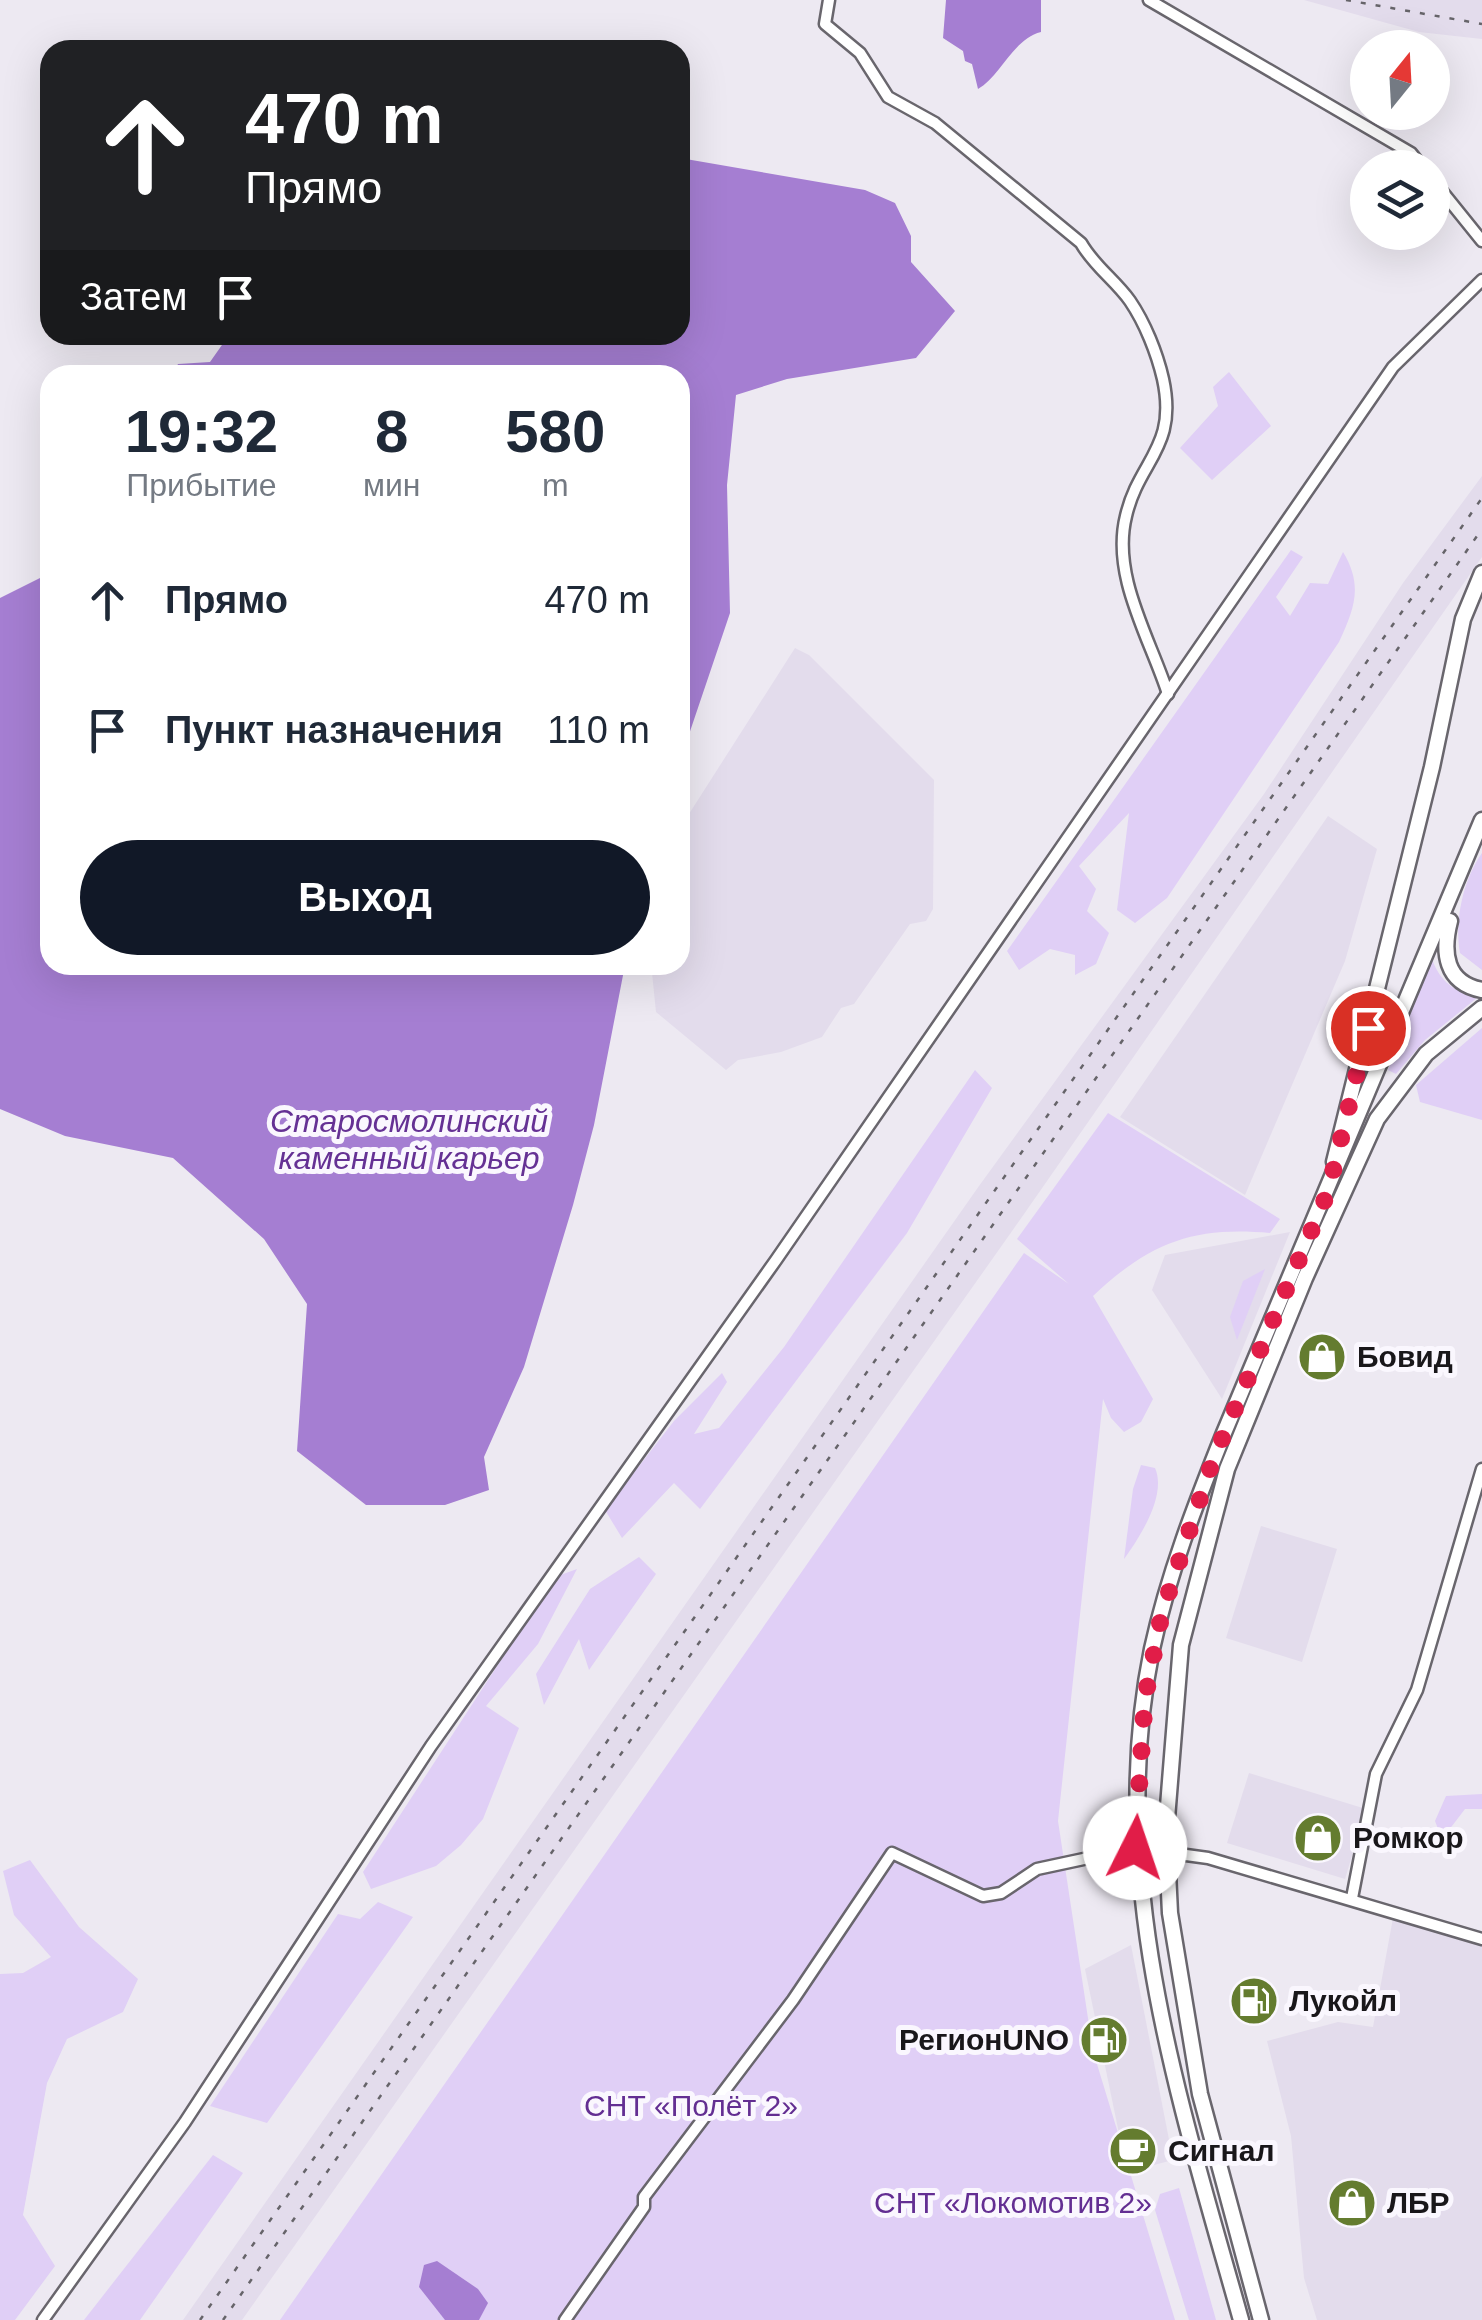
<!DOCTYPE html>
<html lang="ru">
<meta charset="utf-8">
<style>
body{margin:0;font-family:Helvetica,sans-serif;background:#f6f6f7;color:#1f2937;height:100vh;display:flex;flex-direction:column;font-size:38px;white-space:nowrap}
*{box-sizing:border-box;margin:0}
p{font-size:32px;color:#747a83}
.icon{flex:none;width:55px;height:55px;fill:none;stroke:currentColor;stroke-width:2;stroke-linecap:round;stroke-linejoin:round}
.map{position:relative;flex:1;overflow:hidden}
.drawer{position:absolute;left:40px;top:365px;width:650px;height:610px;display:flex;flex-direction:column;background:#fff;border-radius:30px;box-shadow:0 10px 40px #0002}
.drawer>*{flex:none}
.guide{position:absolute;left:40px;top:40px;width:650px;height:305px;border-radius:30px;box-shadow:0 10px 40px #0002;background:#202124;color:#fff;overflow:hidden}
.needle{width:65px;rotate:18deg}
.tools{position:absolute;left:1350px;top:30px;display:grid;gap:20px}
.tools a{display:grid;place-items:center;width:100px;height:100px;border-radius:50%;background:#fff;box-shadow:0 10px 40px #0002;font-size:50px}
.pin{position:absolute;display:grid;place-items:center;width:85px;height:85px;color:#fff;margin:-42px;border:5px solid #fff;border-radius:50%;box-shadow:0 2px 10px #0007}
.me{position:absolute;width:110px;margin:-55px;rotate:4deg;stroke-linejoin:round;filter:drop-shadow(0 0 8px #0008)}
.turn{display:flex;align-items:center;gap:35px;height:210px;padding:0 40px;font-size:45px}
.turn .icon{width:130px;height:130px;stroke-width:2.5}
.turn b{display:block;font-size:70px;line-height:85px}
.then{display:flex;align-items:center;height:95px;padding:0 40px;background:#0003;gap:20px;font-size:38px}
.eta{display:flex;justify-content:space-evenly;align-items:center;height:170px;text-align:center}
.eta b{font-size:60px;font-weight:600;line-height:70px}
.button{display:flex;gap:20px;margin-top:auto;padding:20px 40px}
.button a{flex:1;height:115px;border-radius:60px;background:#111827;color:#fff;font-size:40px;font-weight:600;line-height:115px;text-align:center}
ul{padding:0;list-style:none}
li{display:flex;align-items:center;gap:30px;height:130px;padding:0 40px}
li div{flex:1}
li b{display:block;font-size:38px}
li em{font-style:normal}
.map>svg:first-child{display:block}
</style>
<div class="map">
<svg width="1482" height="2320" viewBox="0 0 1482 2320">
<rect width="100%" height="100%" fill="#ede9f2"/>
<g fill="#e3dcec">
<polygon points="1304,0 1482,0 1482,39 1419,32"/>
<polygon points="1482,476 1482,557 1010,1234 242,2320 183,2320 979,1186 1264,794 1403,583"/>
<polygon points="795,648 809,655 934,780 933,909 926,921 910,924 854,1004 841,1008 822,1037 781,1052 738,1060 726,1070 656,1012 652,973 653,965 680,965 680,828"/>
<polygon points="1328,816 1377,849 1345,961 1245,1195 1120,1117"/>
<polygon points="1290,1232 1222,1399 1152,1290 1165,1255"/>
<polygon points="1261,1526 1337,1549 1302,1662 1226,1638"/>
<polygon points="1249,1773 1366,1809 1345,1879 1227,1843"/>
<polygon points="1393,1918 1482,1946 1482,2320 1317,2320 1304,2278 1291,2136 1267,2041 1338,2022 1373,2027"/>
<polygon points="1131,1945 1173,2160 1127,2172 1085,1969"/>
</g>
<g fill="#e0cff6">
<polygon points="1229,372 1271,426 1212,480 1180,448 1218,406 1213,387"/>
<path d="M1291 550 1303 557 1276 597 1290 616 1310 583 1328 584 1343 552C1363 585 1355 608 1339 642L1167 898 1135 923 1117 910 1129 813 1079 866 1096 889 1087 911 1109 933 1096 964 1075 975V955L1050 949 1019 970 1007 951Z"/>
<path d="M1482 853V970L1460 953C1454 921 1463 880 1482 853Z"/>
<path d="M1432 959C1440 982 1455 992 1478 997L1425 1040 1396 1074 1388 1070Z"/>
<polygon points="1482,1028 1482,1120 1420,1102 1416,1085"/>
<polygon points="975,1070 992,1088 907,1233 700,1509 674,1483 622,1538 605,1510 674,1421 722,1373 727,1382 694,1434 719,1428 784,1347"/>
<path d="M1108 1113 1280 1219 1270 1233C1193 1226 1149 1243 1093 1296L1153 1399 1141 1422 1124 1432 1111 1418 1103 1399 1058 1821 1093 2051 1175 2320H280L1024 1253 1069 1284 1017 1239Z"/>
<polygon points="1265,1269 1237,1340 1230,1317 1243,1281"/>
<path d="M1141 1465 1155 1468C1167 1495 1140 1537 1124 1559L1133 1489Z"/>
<polygon points="639,1557 656,1574 589,1670 579,1639 544,1705 536,1674 590,1589"/>
<polygon points="577,1569 538,1644 486,1706 519,1728 483,1819 461,1845 436,1866 371,1889 363,1872 555,1577"/>
<polygon points="1482,1794 1482,1809 1465,1809 1442,1839 1435,1821 1446,1796"/>
<polygon points="30,1860 79,1927 138,1979 123,2012 67,2039 47,2083 23,2215 55,2266 15,2320 0,2320 0,1974 23,1973 51,1957 14,1915 3,1871"/>
<polygon points="378,1902 413,1917 267,2123 210,2106 338,1914 360,1919"/>
<polygon points="213,2155 243,2173 140,2320 84,2320"/>
<polygon points="1179,2188 1216,2320 1189,2320 1155,2210 1160,2194"/>
</g>
<g fill="#a57ed2">
<path d="M946 0H1041V32C1013 39 1001 76 978 89L972 64 965 61 963 51 943 38Z"/>
<polygon points="680,158 865,190 895,203 911,236 911,262 955,311 916,358 787,379 736,395 727,485 730,613 680,761 680,375 172,375 178,364 210,362 229,335 680,335"/>
<polygon points="50,573 50,965 625,965 594,1125 573,1205 524,1367 484,1457 489,1490 445,1505 366,1505 297,1451 307,1304 264,1239 173,1158 65,1136 0,1109 0,598"/>
<polygon points="437,2261 478,2289 488,2303 479,2320 445,2320 419,2287 424,2265"/>
</g>
<g fill="none" stroke-linecap="round" stroke-linejoin="round">
<g stroke="#69666d" stroke-width="15">
<g id="minor">
<path d="M829 0 825 24 860 53 888 97 935 123 1081 243C1094 266 1115 280 1130 301 1145 323 1157 353 1163 379 1178 448 1139 460 1126 516 1111 576 1150 638 1168 694"/>
<polyline points="1149,0 1411,153 1423,168"/>
<polyline points="1432,179 1482,241"/>
<polyline points="1352,1898 1376,1774 1417,1690 1482,1469"/>
<polyline points="43,2320 185,2122 431,1746 776,1260 1393,367 1482,280"/>
<polyline points="565,2320 644,2207 644,2197 793,2000 892,1853 983,1896 1001,1893 1037,1869 1135,1848 1208,1858 1482,1939"/>
</g>
</g>
<g stroke="#69666d" stroke-width="19">
<g id="major">
<path d="M1450 921C1442 952 1445 983 1482 990"/>
<polyline points="1334,1162 1432,767 1463,619 1482,573"/>
<path d="M1241 2320C1180 2102 1105 1878 1152 1649 1168 1575 1196 1503 1224 1433L1482 820"/>
<polyline points="1261,2320 1200,2094 1170,1913 1166,1831 1181,1645 1227,1469 1305,1278 1377,1119 1426,1054 1482,1008"/>
</g>
</g>
<use href="#minor" stroke="#fff" stroke-width="10"/>
<use href="#major" stroke="#fff" stroke-width="14"/>
<g stroke="#666469" stroke-width="2.5" stroke-dasharray="5 10" stroke-linecap="butt">
<polyline points="1346,0 1482,24"/>
<polyline points="200,2320 1482,498"/>
<polyline points="223,2320 1482,529"/>
</g>
</g>
<g fill="none" stroke-linecap="round" stroke-linejoin="round">
<polyline stroke="#e11d48" stroke-width="18" stroke-dasharray="0 32.4" points="1135,1848 1145,1698 1162,1613 1213,1460 1328,1192 1368,1028"/>
</g>
<defs>
<g id="shop-disc" transform="scale(2.5)"><circle r="9.5" fill="#647c2f" stroke="#faf7fe"/><path d="M-5-2.5h2.3a2.7 3.5 0 0 1 5.4 0H5L5.5 6h-11ZM-1.5-2.5h3a1.5 2.3 0 0 0-3 0Z" fill="#fff"/></g>
<g id="fuel-disc" transform="scale(2.5)"><circle r="9.5" fill="#647c2f" stroke="#faf7fe"/><path d="M-5.5-6h7V0h2V4h1.3V-2.5L3-4.5l.8-.8L6-3V5H2.5V1h-1V6h-7ZM-4.2-4.7v3.2H.2V-4.7Z" fill="#fff"/></g>
<g id="cafe-disc" transform="scale(2.5)"><circle r="9.5" fill="#647c2f" stroke="#faf7fe"/><path d="M-5.5-4.5H6V0H3Q3 3.5 0 3.5H-2.5Q-5.5 3.5-5.5 0ZM3-3.2v2h1.7v-2ZM-6 4.5H4V6H-6Z" fill="#fff"/></g>
</defs>
<g fill-rule="evenodd">
<use href="#shop-disc" x="1322" y="1357"/>
<use href="#shop-disc" x="1318" y="1838"/>
<use href="#fuel-disc" x="1254" y="2001"/>
<use href="#fuel-disc" x="1104" y="2040"/>
<use href="#cafe-disc" x="1133" y="2151"/>
<use href="#shop-disc" x="1352" y="2203"/>
</g>
<g text-anchor="middle" stroke-width="10" stroke-linejoin="round" paint-order="stroke">
<g font-size="30" font-weight="bold" fill="#19171a" stroke="#faf7fe" text-anchor="start">
<text x="1357" y="1367">Бовид</text>
<text x="1353" y="1848">Ромкор</text>
<text x="1289" y="2011">Лукойл</text>
<text x="1069" y="2050" text-anchor="end">РегионUNO</text>
<text x="1168" y="2161">Сигнал</text>
<text x="1387" y="2213">ЛБР</text>
</g>
<g font-size="30" fill="#632e92" stroke="#faf7fe">
<text x="691" y="2116">СНТ «Полёт 2»</text>
<text x="1013" y="2213">СНТ «Локомотив 2»</text>
</g>
<g font-size="32" font-style="italic" fill="#653194" stroke="#faf7fe">
<text x="409" y="1132">Старосмолинский<tspan x="409" dy="37">каменный карьер</tspan></text>
</g>
</g>
</svg>
<div class="tools">
<a><svg class="needle" viewBox="-14 -14 28 28"><path d="M0-13l5 13h-10z" fill="#e53935"/><path d="M0 13l5-13h-10z" fill="#747a83"/></svg></a>
<a><svg class="icon" aria-label="layers" viewBox="0 0 24 24"><path d="M12 4l9 5-9 5-9-5zM3 14l9 5 9-5"/></svg></a>
</div>
<div class="pin" style="left:1368px;top:1028px;background:#d93025"><svg class="icon" aria-label="arrive" viewBox="0 0 24 24"><path d="M6 21V4h12l-3 4 3 4H6"/></svg></div>
<svg class="me" style="left:1135px;top:1848px" viewBox="-20 -20 40 40"><circle r="19" fill="#fff"/><path d="M0-13L10 11 0 6-10 11z" fill="#e11d48"/></svg>
<div class="guide">
<div class="turn"><svg class="icon" aria-label="ahead" viewBox="0 0 24 24"><path d="M12 20V5M6 11l6-6 6 6"/></svg><div><b>470 m</b>Прямо</div></div>
<div class="then">Затем<svg class="icon" aria-label="arrive" viewBox="0 0 24 24"><path d="M6 21V4h12l-3 4 3 4H6"/></svg></div>
</div>
<section class="drawer">
<div class="eta">
<div><b>19:32</b><p>Прибытие</p></div>
<div><b>8</b><p>мин</p></div>
<div><b>580</b><p>m</p></div>
</div>
<ul>
<li><svg class="icon" aria-label="ahead" viewBox="0 0 24 24"><path d="M12 20V5M6 11l6-6 6 6"/></svg><div><b>Прямо</b></div><em>470 m</em></li>
<li><svg class="icon" aria-label="arrive" viewBox="0 0 24 24"><path d="M6 21V4h12l-3 4 3 4H6"/></svg><div><b>Пункт назначения</b></div><em>110 m</em></li>
</ul>
<div class="button"><a>Выход</a></div>
</section>
</div>
